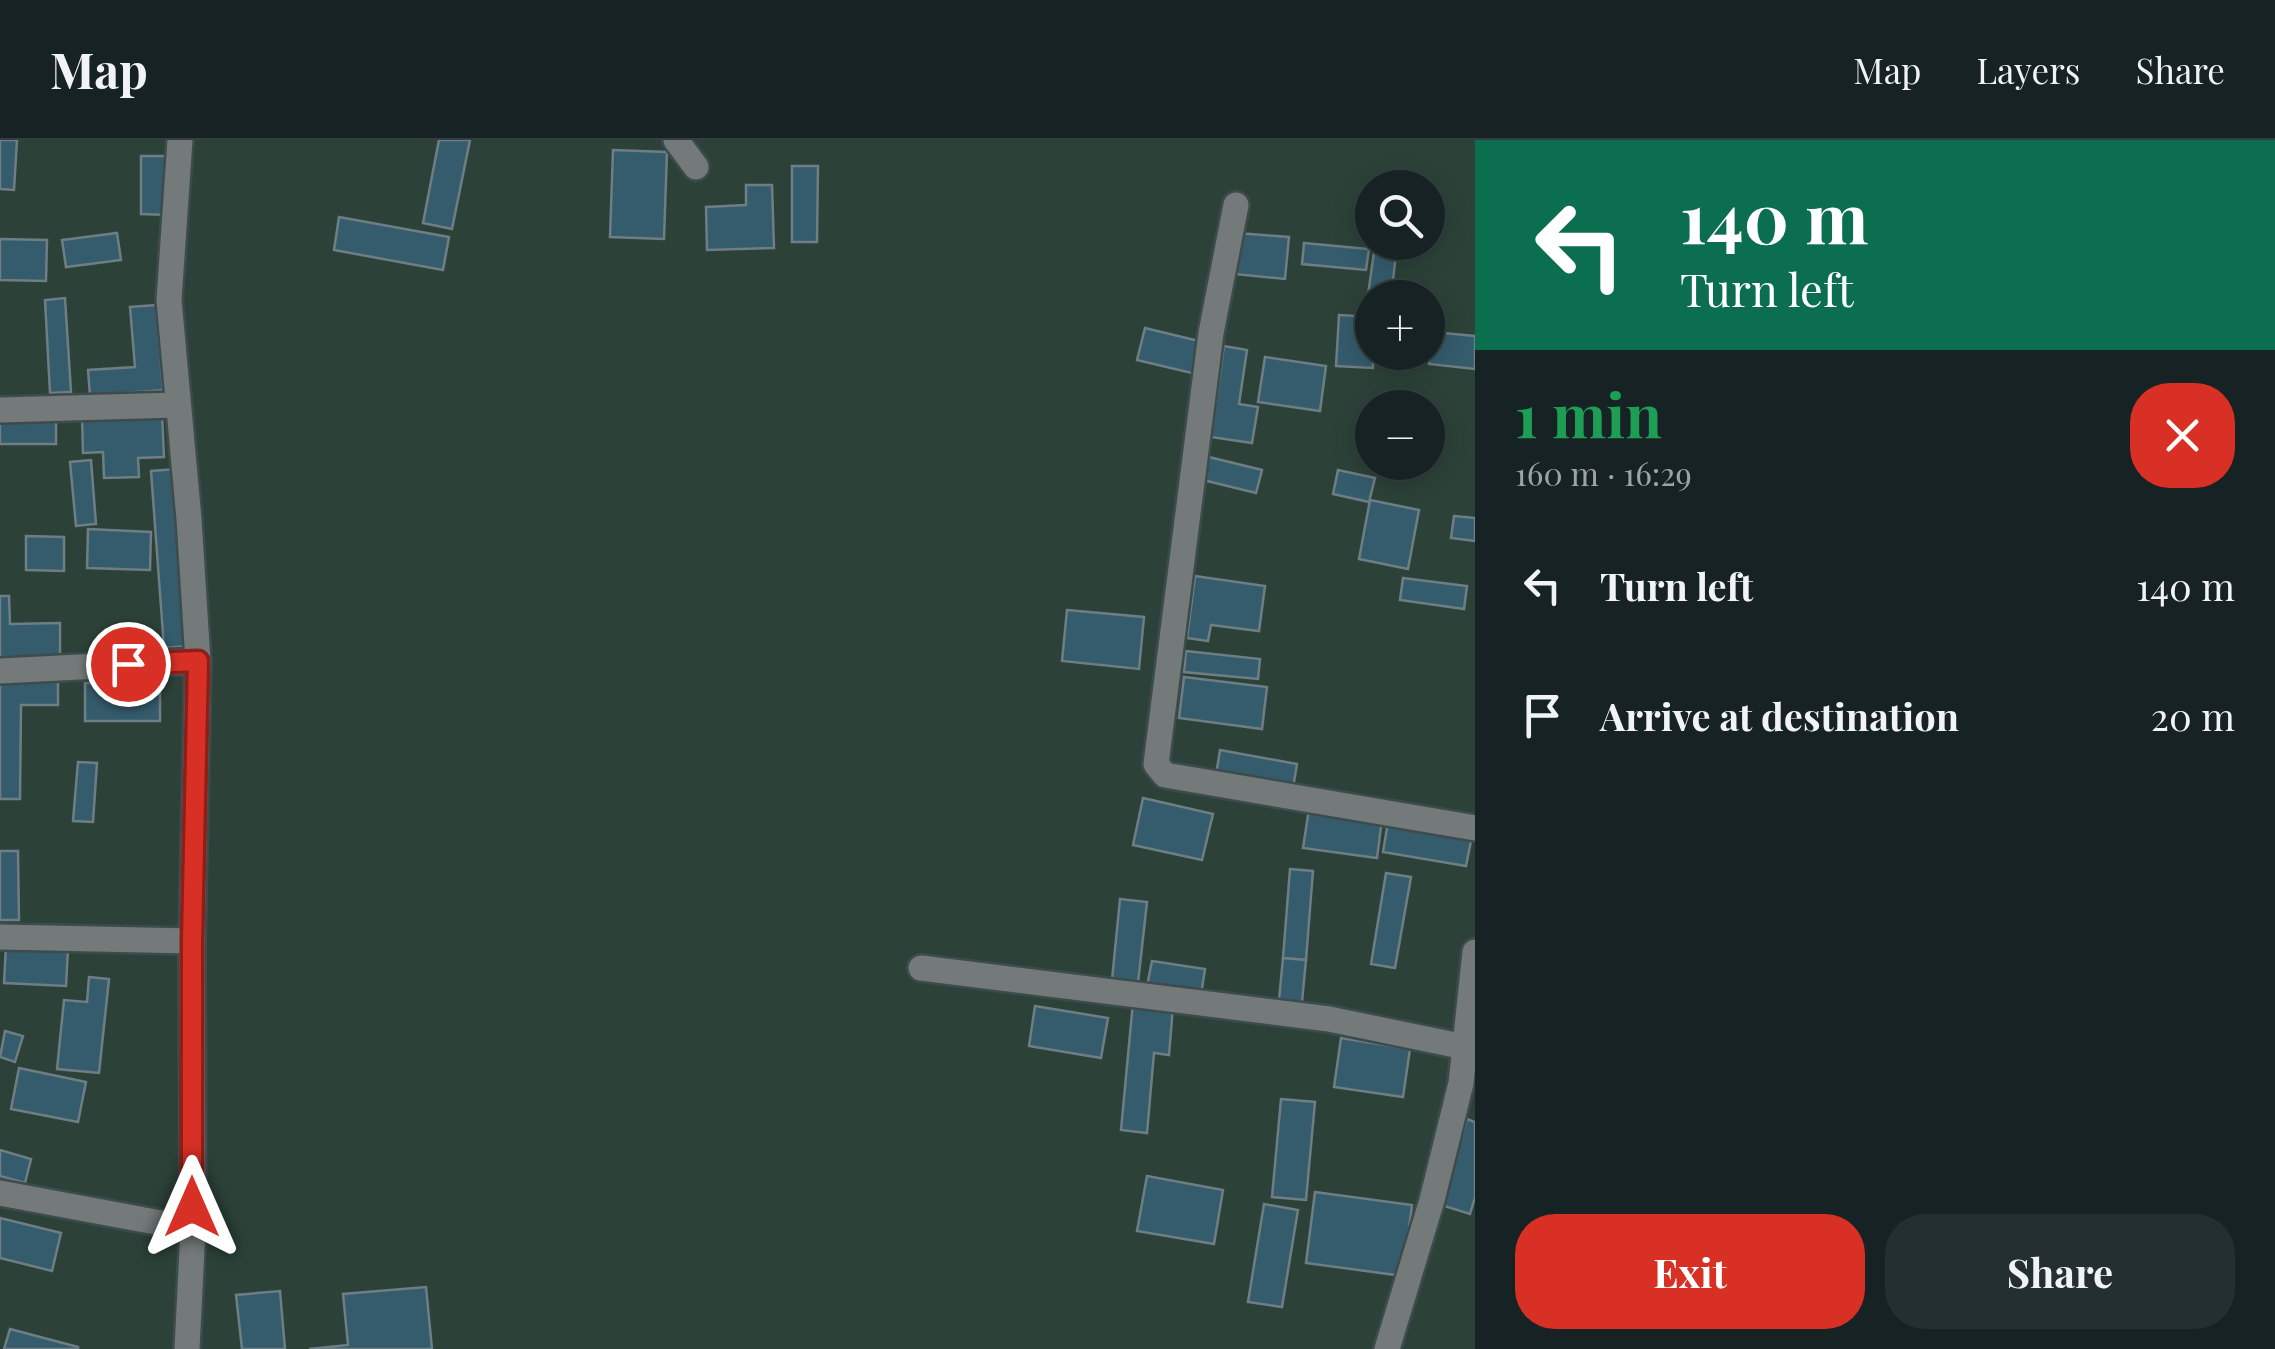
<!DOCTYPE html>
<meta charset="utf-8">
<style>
body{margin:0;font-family:"Playfair Display",serif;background:#232f30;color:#f1f3f6;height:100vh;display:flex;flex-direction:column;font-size:38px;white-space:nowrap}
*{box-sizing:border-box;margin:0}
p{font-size:32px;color:#9ea4a6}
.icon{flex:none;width:55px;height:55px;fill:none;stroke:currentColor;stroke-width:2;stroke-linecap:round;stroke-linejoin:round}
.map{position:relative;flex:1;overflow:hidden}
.sheet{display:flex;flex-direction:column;background:#162223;width:800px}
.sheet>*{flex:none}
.guide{background:#0b6e4f;color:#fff;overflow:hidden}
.tools{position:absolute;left:1355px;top:30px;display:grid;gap:20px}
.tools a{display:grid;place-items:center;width:90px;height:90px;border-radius:50%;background:#162223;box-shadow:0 5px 25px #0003,0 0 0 2px #353f41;font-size:50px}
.pin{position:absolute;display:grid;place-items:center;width:85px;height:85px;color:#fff;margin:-42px;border:5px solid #fff;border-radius:50%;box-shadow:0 2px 10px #0007}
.me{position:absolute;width:110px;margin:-55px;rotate:0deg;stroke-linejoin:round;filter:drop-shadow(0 0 8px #0008)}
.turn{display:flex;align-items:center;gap:35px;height:210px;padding:0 40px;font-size:45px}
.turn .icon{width:130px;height:130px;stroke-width:2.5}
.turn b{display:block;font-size:70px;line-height:85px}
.round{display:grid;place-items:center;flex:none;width:105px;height:105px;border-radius:40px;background:#232f30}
.summary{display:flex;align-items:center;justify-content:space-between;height:170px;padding:0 40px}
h1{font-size:60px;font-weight:700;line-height:75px;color:#1e9e55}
.primary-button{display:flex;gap:20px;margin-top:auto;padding:20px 40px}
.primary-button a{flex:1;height:115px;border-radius:40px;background:#d93025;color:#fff;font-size:40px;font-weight:700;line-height:115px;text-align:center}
.primary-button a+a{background:#232f30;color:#f1f3f6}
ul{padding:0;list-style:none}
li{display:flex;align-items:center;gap:30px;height:130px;padding:0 40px}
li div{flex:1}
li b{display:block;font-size:38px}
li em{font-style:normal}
header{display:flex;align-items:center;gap:60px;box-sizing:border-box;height:140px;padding:0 50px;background:#162223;border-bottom:2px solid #353f41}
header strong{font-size:48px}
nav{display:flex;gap:55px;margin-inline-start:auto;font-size:35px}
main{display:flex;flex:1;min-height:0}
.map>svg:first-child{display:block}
</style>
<header>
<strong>Map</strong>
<nav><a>Map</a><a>Layers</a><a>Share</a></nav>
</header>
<main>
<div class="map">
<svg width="1475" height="1209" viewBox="0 0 1475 1209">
<rect width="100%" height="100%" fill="#1e2d2f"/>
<path fill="#2c4238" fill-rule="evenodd" d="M0 0H184L174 165 186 0H1475V1209H0ZM1372 48H1428V102H1372ZM1372 158H1428V212H1372ZM1372 268H1428V322H1372Z"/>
<g fill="#355c6c" stroke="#6f7d84" stroke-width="2.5">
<polygon points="0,0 17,0 14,50 0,49"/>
<polygon points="439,0 470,0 452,89 423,83"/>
<polygon points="613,10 667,12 664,99 610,97"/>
<polygon points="141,16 168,16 168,75 141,74"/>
<polygon points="792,26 818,26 817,102 792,102"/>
<polygon points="746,45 772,45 774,108 707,110 706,67 746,65"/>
<polygon points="339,77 449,97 443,130 334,110"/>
<polygon points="117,93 121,120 66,127 62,100"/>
<polygon points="1238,93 1289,97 1285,139 1234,134"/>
<polygon points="0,99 47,100 46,141 0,140"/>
<polygon points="1304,103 1369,109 1366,130 1302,124"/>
<polygon points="1374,112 1396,114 1391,158 1372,158 1372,170 1366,169"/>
<polygon points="65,158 71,252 50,253 45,160"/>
<polygon points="156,165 163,250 90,256 88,230 135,227 130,167"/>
<polygon points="1339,175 1372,177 1373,228 1336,226"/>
<polygon points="1145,188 1203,202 1196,234 1137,220"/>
<polygon points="1433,192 1475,196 1475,229 1429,224"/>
<polygon points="1224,206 1247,210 1239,264 1258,267 1252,303 1211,297"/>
<polygon points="1265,217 1326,226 1320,271 1258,262"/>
<polygon points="162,274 164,317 138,318 139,337 104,338 103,312 83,313 82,277"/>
<polygon points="0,276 56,277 56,304 0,304"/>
<polygon points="1209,317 1262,330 1256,353 1203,340"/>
<polygon points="91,320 96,384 76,386 70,322"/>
<polygon points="176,329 189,506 164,508 151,331"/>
<polygon points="1338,330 1375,338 1369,362 1333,354"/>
<polygon points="1370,360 1419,370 1408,429 1359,419"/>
<polygon points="1454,376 1475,378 1475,401 1451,398"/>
<polygon points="88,389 151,392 150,430 87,428"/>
<polygon points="26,396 64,397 64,431 26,430"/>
<polygon points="1195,436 1265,446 1259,491 1211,485 1208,501 1187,498"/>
<polygon points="1403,438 1467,446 1464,469 1400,460"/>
<polygon points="0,456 9,456 10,484 60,483 60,518 0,519"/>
<polygon points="1067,470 1144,477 1139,529 1062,521"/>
<polygon points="1186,511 1260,519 1258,539 1184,532"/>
<polygon points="0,536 58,536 58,565 21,565 20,659 0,659"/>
<polygon points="1184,537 1267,547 1262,589 1179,578"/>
<polygon points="160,542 160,581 85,581 85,543"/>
<polygon points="1220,610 1297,624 1293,648 1216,635"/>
<polygon points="78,622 97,623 93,682 73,681"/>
<polygon points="1143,658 1213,674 1202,720 1133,705"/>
<polygon points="1309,669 1382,679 1377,718 1303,708"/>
<polygon points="1388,682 1472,696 1466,726 1383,712"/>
<polygon points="0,711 18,711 19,780 0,780"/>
<polygon points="1290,729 1313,731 1306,820 1283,818"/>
<polygon points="1386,733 1411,737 1395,828 1371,824"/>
<polygon points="1120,759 1147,762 1138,843 1112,840"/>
<polygon points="6,805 68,809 66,846 4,843"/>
<polygon points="1283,818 1306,820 1302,862 1279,860"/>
<polygon points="1152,821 1205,829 1201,855 1147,846"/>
<polygon points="89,837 109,839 99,933 57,929 64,860 87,862"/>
<polygon points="1133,862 1173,866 1169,915 1154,913 1147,993 1121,990"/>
<polygon points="1035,866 1108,878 1101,918 1029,906"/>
<polygon points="5,891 23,896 15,922 0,917"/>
<polygon points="1341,898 1410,909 1403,957 1334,947"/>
<polygon points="19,928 86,942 78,982 11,969"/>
<polygon points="1281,959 1315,962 1306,1060 1272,1057"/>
<polygon points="1467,979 1475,982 1475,1057 1470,1074 1441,1065"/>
<polygon points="0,1010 31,1019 25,1043 0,1036"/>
<polygon points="1147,1036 1223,1050 1214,1104 1137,1091"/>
<polygon points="1315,1052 1412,1065 1403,1136 1306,1123"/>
<polygon points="1264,1064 1298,1070 1282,1167 1248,1162"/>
<polygon points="0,1078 61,1093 52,1131 0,1118"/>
<polygon points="426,1147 432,1209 309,1209 348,1205 343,1154"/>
<polygon points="280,1151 285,1209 242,1209 236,1155"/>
<polygon points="10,1189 78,1207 78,1209 4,1209"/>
</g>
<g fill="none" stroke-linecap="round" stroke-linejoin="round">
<g stroke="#3d4b4d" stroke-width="30">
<g id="minor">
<polyline points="180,0 169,160 189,379 198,521 192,801 193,1089 187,1209"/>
<polyline points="676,0 696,27"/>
<polyline points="1236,65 1211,193 1156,624 1165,635 1475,688"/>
<polyline points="0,270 177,265"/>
<polyline points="0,531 198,521"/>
<polyline points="0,797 192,801"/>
<polyline points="921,828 1329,879 1465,907"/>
<polyline points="0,1053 193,1089"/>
<polyline points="1387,1209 1432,1060 1461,943 1475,812"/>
</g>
</g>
<use href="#minor" stroke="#737a79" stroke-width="25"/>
</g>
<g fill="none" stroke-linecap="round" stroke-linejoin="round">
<g stroke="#8d1f18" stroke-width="25">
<polyline id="route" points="128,524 198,521 192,801 192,1067"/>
</g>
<use href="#route" stroke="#d93025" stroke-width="18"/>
</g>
</svg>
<div class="tools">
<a><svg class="icon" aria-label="search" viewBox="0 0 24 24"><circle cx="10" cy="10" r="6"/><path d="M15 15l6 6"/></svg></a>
<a>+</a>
<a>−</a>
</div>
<div class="pin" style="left:128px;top:524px;background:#d93025"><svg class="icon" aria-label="arrive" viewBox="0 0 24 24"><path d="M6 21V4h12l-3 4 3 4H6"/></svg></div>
<svg class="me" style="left:192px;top:1067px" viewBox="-20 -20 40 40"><path d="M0-17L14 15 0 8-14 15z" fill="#d93025" stroke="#fff" stroke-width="4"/></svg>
</div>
<section class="sheet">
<div class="guide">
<div class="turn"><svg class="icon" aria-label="left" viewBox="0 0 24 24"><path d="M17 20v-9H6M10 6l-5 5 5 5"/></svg><div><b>140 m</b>Turn left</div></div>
</div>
<div class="summary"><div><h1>1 min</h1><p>160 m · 16:29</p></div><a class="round" style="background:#d93025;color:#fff"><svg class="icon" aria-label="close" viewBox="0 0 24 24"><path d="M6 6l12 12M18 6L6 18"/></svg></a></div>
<ul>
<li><svg class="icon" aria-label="left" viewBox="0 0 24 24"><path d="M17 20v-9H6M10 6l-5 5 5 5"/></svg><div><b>Turn left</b></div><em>140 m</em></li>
<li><svg class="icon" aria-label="arrive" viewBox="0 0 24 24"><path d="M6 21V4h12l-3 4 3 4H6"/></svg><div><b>Arrive at destination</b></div><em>20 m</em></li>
</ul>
<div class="primary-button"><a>Exit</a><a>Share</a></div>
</section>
</main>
